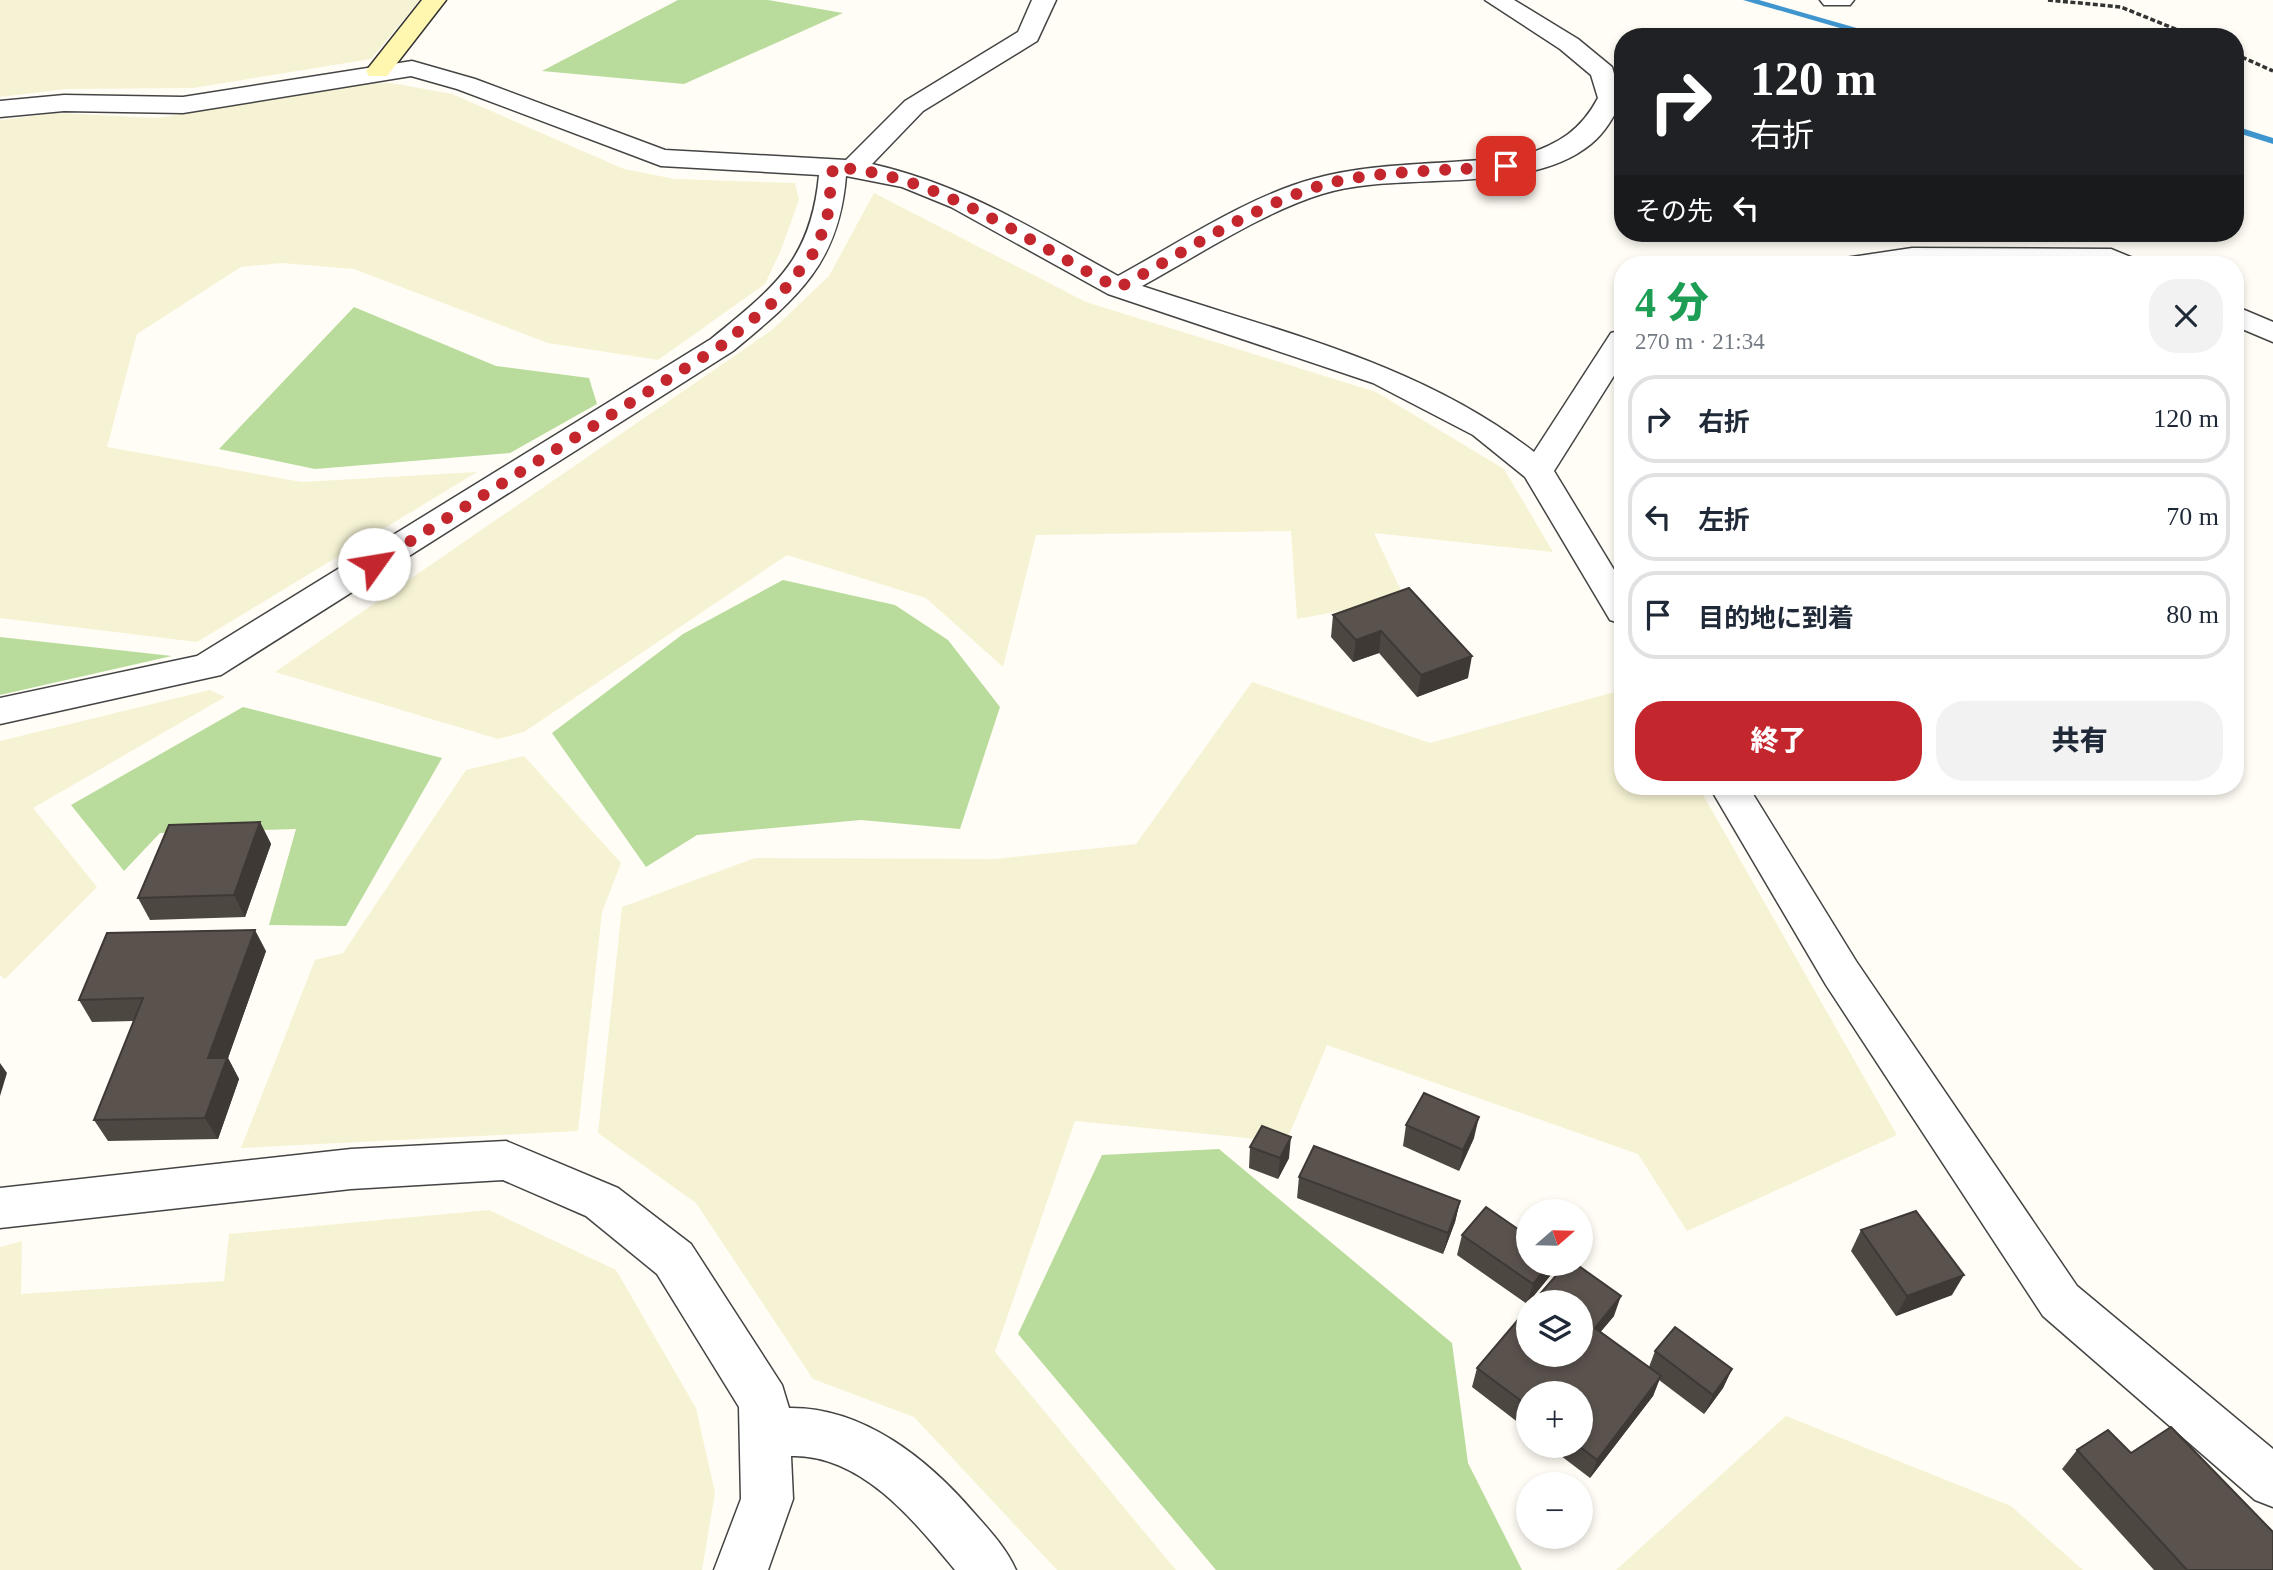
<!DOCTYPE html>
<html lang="ja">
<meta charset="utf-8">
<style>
body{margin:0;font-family:"Times New Roman","Noto Sans JP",serif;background:#f2f2f3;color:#1f2937;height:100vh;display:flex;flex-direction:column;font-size:26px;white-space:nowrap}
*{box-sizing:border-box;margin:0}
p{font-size:23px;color:#747a83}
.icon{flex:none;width:38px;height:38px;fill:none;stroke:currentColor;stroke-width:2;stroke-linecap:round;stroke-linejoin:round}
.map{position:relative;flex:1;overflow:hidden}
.sheet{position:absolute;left:1614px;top:256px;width:630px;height:539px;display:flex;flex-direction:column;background:#fff;border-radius:28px;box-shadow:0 4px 10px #0003}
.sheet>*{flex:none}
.banner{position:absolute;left:1614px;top:28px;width:630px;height:214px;border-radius:28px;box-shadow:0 4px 10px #0003;background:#202124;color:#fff;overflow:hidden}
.needle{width:46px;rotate:70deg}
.controls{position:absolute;left:1516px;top:1199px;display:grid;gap:14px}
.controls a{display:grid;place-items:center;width:77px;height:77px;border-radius:50%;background:#fff;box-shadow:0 4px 10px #0003;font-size:35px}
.pin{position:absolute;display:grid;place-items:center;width:60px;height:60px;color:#fff;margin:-30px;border-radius:14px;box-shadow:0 4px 10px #0006}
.me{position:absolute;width:77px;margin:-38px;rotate:58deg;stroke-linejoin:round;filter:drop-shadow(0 0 5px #0008)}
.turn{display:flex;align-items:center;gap:24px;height:147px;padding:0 21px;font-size:32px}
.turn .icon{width:91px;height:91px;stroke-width:2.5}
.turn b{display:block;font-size:49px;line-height:60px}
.then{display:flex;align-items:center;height:66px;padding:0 21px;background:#0003;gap:14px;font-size:26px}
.round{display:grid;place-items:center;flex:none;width:74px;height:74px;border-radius:28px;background:#f2f2f3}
.headline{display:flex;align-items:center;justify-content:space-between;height:119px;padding:0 21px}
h1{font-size:42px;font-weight:800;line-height:52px;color:#1e9e55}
.action{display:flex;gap:14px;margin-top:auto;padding:14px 21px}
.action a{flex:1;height:80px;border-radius:28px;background:#c4262e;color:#fff;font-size:28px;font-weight:800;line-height:80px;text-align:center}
.action a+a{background:#f2f2f3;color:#1f2937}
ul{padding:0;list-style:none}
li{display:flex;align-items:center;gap:21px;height:88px;margin:0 14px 10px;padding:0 7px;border:4px solid #e0e1e3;border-radius:28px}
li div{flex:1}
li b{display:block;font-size:26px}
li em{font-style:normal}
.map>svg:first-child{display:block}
</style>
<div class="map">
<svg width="2273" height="1570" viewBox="0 0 2273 1570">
<rect width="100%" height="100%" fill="#fffdf5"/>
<g fill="#f6f3d4">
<polygon points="0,0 420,0 371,59 193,88 66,89 0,97"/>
<polygon points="392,83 452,94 624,169 675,179 795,183 799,200 781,250 765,284 658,360 548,343 354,269 282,263 241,267 137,334 107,447 302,482 477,472 197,642 0,618 0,120 58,113 158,118 355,84"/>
<polygon points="874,193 1086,302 1376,392 1504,469 1553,552 1374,533 1405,599 1297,619 1291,531 1036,535 1003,667 926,598 787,555 524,732 498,739 275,672 772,330 829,276"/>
<polygon points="1252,682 1430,743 1622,690 1622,786 1698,786 1897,1135 1687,1231 1638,1154 1327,1045 1286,1142 1075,1121 995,1352 1176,1570 1057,1570 914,1417 813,1379 696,1203 598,1133 622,907 755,858 995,859 1136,844"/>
<polygon points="210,690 225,697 33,808 97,887 5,979 0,975 0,741"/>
<polygon points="524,756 621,863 602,912 578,1131 241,1148 315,960 343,953 466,770"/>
<polygon points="489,1210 616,1270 696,1408 715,1493 702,1570 0,1570 0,1247 22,1241 21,1294 224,1281 229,1234"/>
<polygon points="1786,1416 2011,1506 2083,1570 1616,1570"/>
</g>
<g fill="#b9dc9c">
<polygon points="678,0 768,0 843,13 684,84 542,71"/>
<polygon points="354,307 496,366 589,378 597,404 510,453 315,469 219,449"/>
<polygon points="783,580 895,605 948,640 1000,707 960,829 861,820 697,835 646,867 552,733 683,634"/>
<polygon points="0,637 172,656 0,695"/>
<polygon points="243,707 442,758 346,926 269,925 296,829 160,833 124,871 71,805"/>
<polygon points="1219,1149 1452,1343 1468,1463 1522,1570 1216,1570 1018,1334 1102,1155"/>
</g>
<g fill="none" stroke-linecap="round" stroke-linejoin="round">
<g fill="#3f96cf" fill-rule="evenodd">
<polygon points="1743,0 1759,0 1888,37 1871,37"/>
<polygon points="2235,126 2273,138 2273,144 2235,132"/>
</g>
<g stroke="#444" stroke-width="3">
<g id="street">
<path d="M1032 0H1056L1037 41 923 111 872 164C965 185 1036 231 1118 276 1177 244 1249 196 1313 179 1381 160 1455 166 1524 155 1559 144 1581 130 1598 98L1591 75 1560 49 1485 0H1514L1578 39 1612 67 1622 101C1614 116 1605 133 1591 144 1525 198 1400 169 1322 194 1263 212 1197 256 1142 286 1276 331 1421 363 1534 452L1611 333 1622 330V363L1554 471 1622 583V624L1610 620 1525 477 1473 435 1373 383 1108 294 951 207 902 187 846 176C839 264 797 298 733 351L221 675 0 724V698L197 656 711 339C774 287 811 261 819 175L661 166 457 89 411 76 183 113 64 111 0 117V101L64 95 183 97 412 61 475 79 665 150 846 160 905 101 1018 32Z"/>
<polygon points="1820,0 1854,0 1850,5 1824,5"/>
<polygon points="1912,248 2111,249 2133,258 2137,264 1841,264 1845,258"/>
<polygon points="2235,306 2273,322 2273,342 2235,326"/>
<polygon points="1709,786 1748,786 1856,961 2077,1286 2273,1449 2273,1507 2255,1500 2043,1316 1826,985"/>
<path d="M506 1141 618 1188 691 1244 782 1385 789 1408C864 1407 929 1460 975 1514 991 1532 1006 1548 1016 1570H955C915 1522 864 1457 795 1456H791L793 1499 768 1570H714L741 1499 739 1407 657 1274 586 1216 503 1180 351 1189 0 1228V1188L351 1149Z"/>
</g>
</g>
<g stroke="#333" stroke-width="3">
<polygon id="secondary" points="422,0 446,0 387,76 369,76 366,71"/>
</g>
<g stroke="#333" stroke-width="3.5" stroke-dasharray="5 2.5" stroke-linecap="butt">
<polyline points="2048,0 2121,7 2195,37"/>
<polyline points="2235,54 2273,71"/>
</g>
<use href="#street" fill="#fff" fill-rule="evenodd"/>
<use href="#secondary" fill="#fff6b0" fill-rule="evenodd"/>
</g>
<g fill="#4d4742">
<polygon points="1409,588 1468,678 1417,697 1379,653 1353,662 1331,637 1333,615"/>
<polygon points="260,822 271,844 245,917 150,920 138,898"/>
<polygon points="266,951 228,1058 239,1079 218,1139 108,1141 94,1120 134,1021 92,1022 79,1000"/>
<polygon points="1406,1125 1474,1138 1459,1171 1403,1146"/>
<polygon points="1250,1147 1289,1158 1278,1179 1249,1168"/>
<polygon points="1299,1177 1460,1201 1455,1222 1443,1254 1297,1198"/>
<polygon points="1861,1230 1952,1295 1896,1316 1851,1251"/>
<polygon points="1462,1235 1528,1264 1553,1264 1550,1276 1527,1304 1457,1255"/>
<polygon points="1614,1316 1600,1332 1649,1367 1655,1351 1732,1369 1723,1388 1704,1414 1659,1380 1653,1396 1590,1478 1548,1446 1580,1446 1528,1393 1528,1430 1472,1387 1477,1368"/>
<polygon points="2077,1450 2131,1453 2273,1570 2154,1570 2062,1469"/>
</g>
<g fill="#3f3936">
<polygon points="1381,631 1379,653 1353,662 1356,640"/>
<polygon points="1472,656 1468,678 1417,697 1421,675"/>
<polygon points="260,822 271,844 245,917 234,895"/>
<polygon points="255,930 266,951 228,1058 239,1079 218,1139 205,1118 208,1058"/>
<polygon points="0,1063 7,1073 0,1096"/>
<polygon points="1479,1117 1474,1138 1459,1171 1463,1150"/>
<polygon points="1291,1137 1289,1158 1278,1179 1280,1158"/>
<polygon points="1460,1201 1455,1222 1443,1254 1448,1233"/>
<polygon points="1549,1264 1553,1264 1550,1276 1527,1304 1533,1284"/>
<polygon points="1964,1275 1952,1295 1896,1316 1907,1296"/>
<polygon points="1621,1296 1614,1316 1588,1347 1595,1328"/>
<polygon points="1732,1369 1723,1388 1704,1414 1713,1395"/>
<polygon points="1661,1376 1653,1396 1590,1478 1597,1460"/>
</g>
<g fill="#5a524d" stroke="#3f3936" stroke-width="2">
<polygon points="1409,588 1472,656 1421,675 1381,631 1356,640 1333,615"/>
<polygon points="260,822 234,895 138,898 169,825"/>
<polygon points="255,930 208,1058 227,1058 205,1118 94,1120 143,998 79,1000 107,933"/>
<polygon points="1424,1093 1479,1117 1463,1150 1406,1125"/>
<polygon points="1262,1126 1291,1137 1280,1158 1250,1147"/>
<polygon points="1314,1146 1460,1201 1448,1233 1299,1177"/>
<polygon points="1486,1207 1528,1236 1528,1264 1549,1264 1533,1284 1462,1235"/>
<polygon points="1916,1211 1964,1275 1907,1296 1861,1230"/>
<polygon points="1566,1264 1576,1264 1621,1296 1595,1328 1661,1376 1597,1460 1579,1446 1580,1446 1580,1393 1528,1393 1528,1406 1477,1368 1528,1308 1528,1354 1580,1354 1580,1302 1533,1302"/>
<polygon points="1675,1327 1732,1369 1713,1395 1655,1351"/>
<polygon points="2171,1427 2273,1532 2273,1570 2187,1570 2077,1450 2108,1430 2131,1453"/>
</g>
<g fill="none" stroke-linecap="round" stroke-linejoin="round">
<path stroke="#c4262e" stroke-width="12" stroke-dasharray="0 21.6" d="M374 564 722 345 777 299 815 251 827 220 833 167C939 174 1026 241 1118 288 1183 253 1248 209 1319 186 1370 170 1451 171 1506 166"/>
</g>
</svg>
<div class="controls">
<a><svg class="needle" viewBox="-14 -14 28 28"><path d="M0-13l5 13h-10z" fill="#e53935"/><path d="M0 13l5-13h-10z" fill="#747a83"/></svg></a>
<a><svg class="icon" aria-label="layers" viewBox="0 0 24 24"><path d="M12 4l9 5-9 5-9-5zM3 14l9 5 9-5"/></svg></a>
<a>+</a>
<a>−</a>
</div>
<div class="pin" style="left:1506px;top:166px;background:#d93025"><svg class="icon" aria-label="arrive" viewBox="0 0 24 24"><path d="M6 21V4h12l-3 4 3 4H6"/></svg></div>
<svg class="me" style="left:374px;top:564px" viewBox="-20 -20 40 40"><circle r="19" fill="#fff"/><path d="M0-13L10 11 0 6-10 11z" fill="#c4262e"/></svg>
<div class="banner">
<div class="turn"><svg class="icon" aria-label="right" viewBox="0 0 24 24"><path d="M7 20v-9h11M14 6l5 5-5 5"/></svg><div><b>120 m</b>右折</div></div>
<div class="then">その先<svg class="icon" aria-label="left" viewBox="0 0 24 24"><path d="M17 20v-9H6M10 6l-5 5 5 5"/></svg></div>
</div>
<section class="sheet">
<div class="headline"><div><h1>4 分</h1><p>270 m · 21:34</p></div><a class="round"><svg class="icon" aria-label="close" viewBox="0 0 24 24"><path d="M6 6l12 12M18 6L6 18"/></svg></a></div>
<ul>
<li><svg class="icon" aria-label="right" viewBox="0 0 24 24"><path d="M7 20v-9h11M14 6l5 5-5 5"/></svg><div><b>右折</b></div><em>120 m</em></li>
<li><svg class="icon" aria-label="left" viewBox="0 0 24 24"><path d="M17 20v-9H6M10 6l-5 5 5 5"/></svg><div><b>左折</b></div><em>70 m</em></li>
<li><svg class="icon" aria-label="arrive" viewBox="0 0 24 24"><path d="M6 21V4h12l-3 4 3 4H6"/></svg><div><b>目的地に到着</b></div><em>80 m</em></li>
</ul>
<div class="action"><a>終了</a><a>共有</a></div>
</section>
</div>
